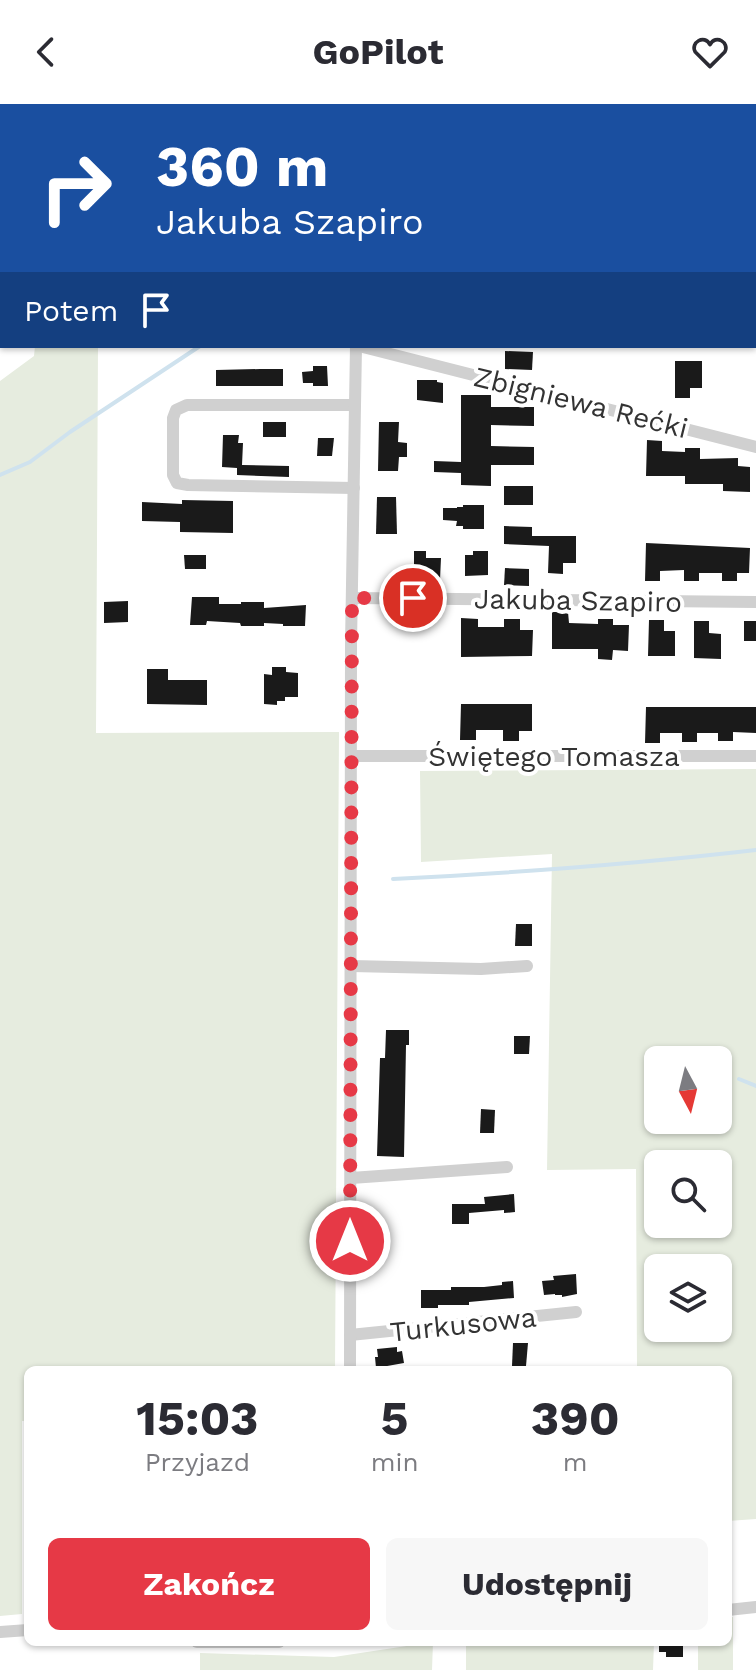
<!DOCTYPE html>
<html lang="pl">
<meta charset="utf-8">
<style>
body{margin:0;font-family:"Work Sans",sans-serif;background:#f7f7f7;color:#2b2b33;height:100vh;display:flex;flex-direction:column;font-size:30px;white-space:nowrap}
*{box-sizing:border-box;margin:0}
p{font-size:26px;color:#7c7c81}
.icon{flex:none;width:44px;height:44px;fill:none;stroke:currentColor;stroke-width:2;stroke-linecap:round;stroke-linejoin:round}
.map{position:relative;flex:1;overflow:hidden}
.side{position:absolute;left:24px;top:1262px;width:708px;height:280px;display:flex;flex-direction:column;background:#fff;border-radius:12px;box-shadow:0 2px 6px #0004}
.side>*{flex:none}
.hud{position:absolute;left:0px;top:0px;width:756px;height:244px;box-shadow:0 2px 6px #0004;background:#1a4fa0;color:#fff;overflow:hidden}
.needle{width:52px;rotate:173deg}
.controls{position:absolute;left:644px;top:942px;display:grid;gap:16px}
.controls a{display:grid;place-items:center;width:88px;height:88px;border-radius:12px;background:#fff;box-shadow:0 2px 6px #0004;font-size:40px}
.pin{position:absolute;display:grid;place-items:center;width:68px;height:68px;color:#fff;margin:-34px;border:4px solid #fff;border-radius:50%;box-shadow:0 2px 8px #0007}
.me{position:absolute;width:88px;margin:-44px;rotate:0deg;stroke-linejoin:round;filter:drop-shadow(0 0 6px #0008)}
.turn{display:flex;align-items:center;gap:28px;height:168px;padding:0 24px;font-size:36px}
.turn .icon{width:104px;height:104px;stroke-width:2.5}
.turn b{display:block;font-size:56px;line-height:68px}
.then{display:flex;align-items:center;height:76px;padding:0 24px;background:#0003;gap:16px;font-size:30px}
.eta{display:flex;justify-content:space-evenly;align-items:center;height:136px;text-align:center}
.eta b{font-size:48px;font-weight:700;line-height:56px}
.primary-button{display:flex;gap:16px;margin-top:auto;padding:16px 24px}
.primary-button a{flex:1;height:92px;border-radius:12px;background:#e63946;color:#fff;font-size:32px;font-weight:700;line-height:92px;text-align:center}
.primary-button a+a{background:#f7f7f7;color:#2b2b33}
header{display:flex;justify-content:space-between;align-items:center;height:104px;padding:0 24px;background:#fff;font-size:36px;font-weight:700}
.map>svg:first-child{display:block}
</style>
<header><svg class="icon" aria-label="back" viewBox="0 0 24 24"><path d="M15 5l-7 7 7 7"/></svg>GoPilot<svg class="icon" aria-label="heart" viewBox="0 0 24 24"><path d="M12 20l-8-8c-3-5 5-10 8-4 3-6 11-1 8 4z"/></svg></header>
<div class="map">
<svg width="756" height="1566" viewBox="0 0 756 1566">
<rect width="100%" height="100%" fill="#fff"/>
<g fill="#e6ecdf" fill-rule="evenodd">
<polygon points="35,242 98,242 96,629 339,628 335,1266 28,1266 28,1317 22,1317 22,1510 0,1512 0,277 34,252"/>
<path d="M756 665V1415L728 1417V1266H637L636 1065 547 1066 552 750 421 758 420 667ZM718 956V1016H658V956ZM658 1060H718V1120H658ZM718 1164V1224H658V1164Z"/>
<polygon points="733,1513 733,1566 698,1566 698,1538 728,1538 728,1514"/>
<polygon points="433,1538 432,1566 200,1566 200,1549 334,1553"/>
<polygon points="466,1538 654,1538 653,1566 466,1566"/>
</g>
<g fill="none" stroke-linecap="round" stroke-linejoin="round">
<g stroke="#cfe2ee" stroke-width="4">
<polyline points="434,2 436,0"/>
<polyline points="0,371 30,358 70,328 200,242"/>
<path d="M393 775C514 769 635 760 756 746"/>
<polyline points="739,975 756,982"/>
</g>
</g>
<g fill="#1a1a1a">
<polygon points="505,247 533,248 532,266 505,265"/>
<polygon points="675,257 702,257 702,284 690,284 690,294 675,294"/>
<polygon points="313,262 327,262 328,282 313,282 313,279 303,279 302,268 313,267"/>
<polygon points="260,265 283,265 283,282 216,282 216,266"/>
<polygon points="417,276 437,276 437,278 443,279 443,299 417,296"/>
<polygon points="461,291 491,291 491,303 534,303 534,322 491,321 491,342 534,343 534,361 491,361 491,382 461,381 461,369 434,368 434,357 461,358"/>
<rect x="263" y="318" width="23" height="15"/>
<polygon points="379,318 399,318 398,338 407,339 407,353 399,353 398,367 378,367"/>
<polygon points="223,331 239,331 238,339 243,339 242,361 289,362 289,373 237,371 237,364 222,363"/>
<polygon points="318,334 334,334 332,352 317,352"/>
<polygon points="647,336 662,337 662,347 685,348 685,344 700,344 700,355 738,354 738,362 750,363 750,388 723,387 723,380 685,380 685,372 646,372"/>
<rect x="504" y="382" width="29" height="19"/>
<polygon points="377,393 396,393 397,430 376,430"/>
<polygon points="182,396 233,397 233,429 180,428 180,418 142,417 142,398 182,400"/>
<polygon points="463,401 484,401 484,425 463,425 463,422 456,422 457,417 443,416 443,404 457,404 457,403 463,403"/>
<polygon points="504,422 532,423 532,432 576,432 576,459 563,459 563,470 548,469 549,442 504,440"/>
<polygon points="646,439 750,444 749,469 737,469 737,477 722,477 722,469 699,469 699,477 684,477 684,466 660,467 660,477 645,477"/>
<polygon points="414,447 426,447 426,454 441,454 440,476 414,475"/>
<polygon points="473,447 488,447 488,471 465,472 465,451 473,451"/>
<polygon points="184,451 206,451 206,465 185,465"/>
<polygon points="505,464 529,465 529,482 504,481"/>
<polygon points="192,493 219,493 219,500 241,500 241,498 264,498 264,504 306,501 305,522 283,522 283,520 264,519 264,522 241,522 240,519 207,517 206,521 190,521"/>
<polygon points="128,497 128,518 104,519 104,498"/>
<polygon points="552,508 568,508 569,519 598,520 598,515 613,515 613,521 629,521 628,547 613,546 612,556 598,555 598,545 552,545"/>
<polygon points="461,514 478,515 478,523 504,523 504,515 520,515 520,526 533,526 532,552 461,553"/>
<polygon points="649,516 664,516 664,527 675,527 675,552 648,552"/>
<polygon points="694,517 709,517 709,529 721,530 721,555 694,554"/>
<rect x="744" y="517" width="12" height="20"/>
<polygon points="272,563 286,563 286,568 298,569 298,593 285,593 285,597 277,597 277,601 264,600 264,570 272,571"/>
<polygon points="147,565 168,565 168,576 207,576 207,601 147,600"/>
<polygon points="461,600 532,600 532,627 519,627 519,637 503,637 503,626 476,626 476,636 460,636"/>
<polygon points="646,603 756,603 756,629 733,628 733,637 718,637 718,629 697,629 697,638 682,638 682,629 660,629 660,639 645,639"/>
<polygon points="516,820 532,820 532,842 515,842"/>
<polygon points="386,926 409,926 409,941 406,941 404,1053 377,1052 380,954 385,954"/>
<polygon points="514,932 530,932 529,950 514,950"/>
<polygon points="481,1005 495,1006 494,1029 480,1029"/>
<polygon points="514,1090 515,1108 504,1109 504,1106 469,1109 469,1120 452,1120 452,1100 485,1100 484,1093"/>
<polygon points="576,1170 577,1190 562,1193 562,1191 555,1191 555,1190 544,1191 542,1177 554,1176 553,1172"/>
<polygon points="513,1177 514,1194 469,1198 469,1201 438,1201 438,1204 421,1204 421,1186 451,1186 451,1183 484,1183 502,1181 502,1178"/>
<polygon points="513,1239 528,1239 526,1262 512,1262"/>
<polygon points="397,1243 397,1248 402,1247 404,1259 376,1264 375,1253 378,1253 377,1245"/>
<polygon points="659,1538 683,1538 683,1553 666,1553 666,1548 659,1548"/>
</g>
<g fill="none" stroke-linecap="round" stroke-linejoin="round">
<g stroke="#d0d0d0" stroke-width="12">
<polyline points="358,2 358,0"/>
<polyline points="0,26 2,26"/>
<polyline points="754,31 756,31"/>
<polyline points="359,242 756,343"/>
<polyline points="354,384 188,381 177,379 173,371 173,314 176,306 187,301 355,301"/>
<polyline points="352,494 756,498"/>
<polyline points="351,652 756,652"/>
<polyline points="352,862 481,865 527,862"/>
<polyline points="351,1074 507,1063"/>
<polyline points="350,1231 576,1208"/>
<polyline points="350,1266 351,540 356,242"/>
<polyline points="728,1506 756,1503"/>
<polyline points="0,1528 28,1526"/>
<polyline points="197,1538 279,1538"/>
</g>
</g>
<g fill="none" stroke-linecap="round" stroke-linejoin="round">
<polyline stroke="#e63946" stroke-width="14" stroke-dasharray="0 25.2" points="350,1137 352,494 413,494"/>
</g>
<g text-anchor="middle" stroke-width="8" stroke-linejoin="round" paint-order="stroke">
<g font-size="28" fill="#333" stroke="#fff">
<text transform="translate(581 298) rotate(14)" y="10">Zbigniewa Rećki</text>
<text transform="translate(578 496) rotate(1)" y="10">Jakuba Szapiro</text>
<text x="554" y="662">Świętego Tomasza</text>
<text transform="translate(463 1220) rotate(-6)" y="10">Turkusowa</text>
</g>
</g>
</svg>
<div class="controls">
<a><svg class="needle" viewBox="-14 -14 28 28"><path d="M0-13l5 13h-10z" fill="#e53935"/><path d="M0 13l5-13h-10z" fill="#7c7c81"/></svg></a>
<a><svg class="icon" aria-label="search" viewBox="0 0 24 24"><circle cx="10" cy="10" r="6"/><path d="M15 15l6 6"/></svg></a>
<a><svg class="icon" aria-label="layers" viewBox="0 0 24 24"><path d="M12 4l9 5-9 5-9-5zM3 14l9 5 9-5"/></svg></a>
</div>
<div class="pin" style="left:413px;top:494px;background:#d93025"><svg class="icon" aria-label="arrive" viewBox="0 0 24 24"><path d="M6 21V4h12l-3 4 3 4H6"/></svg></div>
<svg class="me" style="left:350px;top:1137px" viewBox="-20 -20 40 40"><circle r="17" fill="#e63946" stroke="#fff" stroke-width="3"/><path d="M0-11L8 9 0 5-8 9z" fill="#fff"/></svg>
<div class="hud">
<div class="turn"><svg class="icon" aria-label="right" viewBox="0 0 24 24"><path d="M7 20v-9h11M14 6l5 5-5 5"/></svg><div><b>360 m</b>Jakuba Szapiro</div></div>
<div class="then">Potem<svg class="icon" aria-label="arrive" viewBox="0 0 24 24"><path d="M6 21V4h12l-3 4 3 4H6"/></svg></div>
</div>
<section class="side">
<div class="eta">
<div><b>15:03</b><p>Przyjazd</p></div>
<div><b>5</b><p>min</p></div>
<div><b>390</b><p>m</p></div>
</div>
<div class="primary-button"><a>Zakończ</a><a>Udostępnij</a></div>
</section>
</div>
